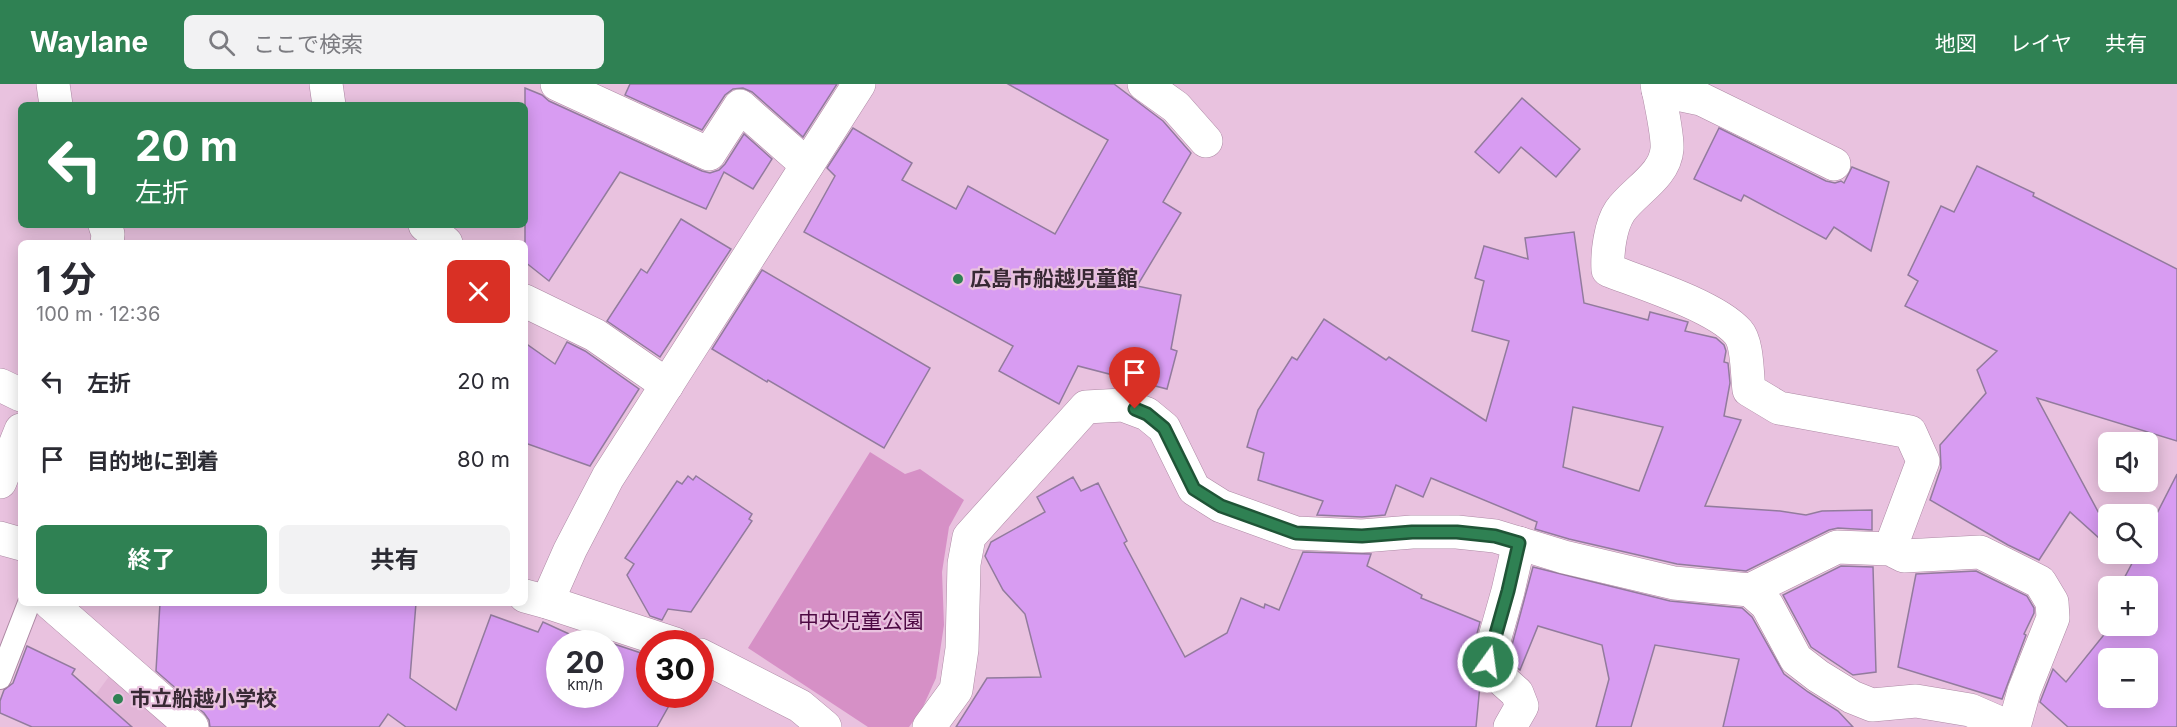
<!DOCTYPE html>
<html lang="ja">
<meta charset="utf-8">
<style>
body{margin:0;font-family:Inter,"Noto Sans JP",sans-serif;background:#f2f2f3;color:#2b2b33;height:100vh;display:flex;flex-direction:column;font-size:22px;white-space:nowrap}
*{box-sizing:border-box;margin:0}
p{font-size:20px;color:#7c7c81}
.icon{flex:none;width:33px;height:33px;fill:none;stroke:currentColor;stroke-width:2;stroke-linecap:round;stroke-linejoin:round}
.map{position:relative;flex:1;overflow:hidden}
.panel{position:absolute;left:18px;top:156px;width:510px;height:366px;display:flex;flex-direction:column;background:#fff;border-radius:9px;box-shadow:0 3px 15px #0003}
.panel>*{flex:none}
.hud{position:absolute;left:18px;top:18px;width:510px;height:126px;border-radius:9px;box-shadow:0 3px 15px #0003;background:#2f8153;color:#fff;overflow:hidden}
.buttons{position:absolute;left:2098px;top:348px;display:grid;gap:12px}
.buttons a{display:grid;place-items:center;width:60px;height:60px;border-radius:9px;background:#fff;box-shadow:0 3px 15px #0003;font-size:30px}
.speed{position:absolute;left:546px;top:546px;display:flex;gap:12px;font-size:30px;font-weight:700;text-align:center}
.speed>*{display:grid;place-content:center;width:78px;height:78px;border-radius:50%;background:#fff;box-shadow:0 3px 15px #0003;line-height:1}
.speed small{font-size:15px;font-weight:400}
.speed .limit{border:9px solid #d22;background:#fff;color:#111}
.pin{position:absolute;display:grid;place-items:center;width:51px;height:51px;color:#fff;margin:-62px -26px;border-radius:50% 50% 50% 0;rotate:-45deg;box-shadow:0 0 6px #0007}
.pin .icon{rotate:45deg}
.me{position:absolute;width:66px;margin:-33px;rotate:14deg;stroke-linejoin:round;filter:drop-shadow(0 0 4px #0008)}
.turn{display:flex;align-items:center;gap:21px;height:126px;padding:0 18px;font-size:27px}
.turn .icon{width:78px;height:78px;stroke-width:2.5}
.turn b{display:block;font-size:42px;line-height:51px}
.round{display:grid;place-items:center;flex:none;width:63px;height:63px;border-radius:9px;background:#f2f2f3}
.headline{display:flex;align-items:center;justify-content:space-between;height:102px;padding:0 18px}
h1{font-size:36px;font-weight:700;line-height:45px}
.button{display:flex;gap:12px;margin-top:auto;padding:12px 18px}
.button a{flex:1;height:69px;border-radius:9px;background:#2f8153;color:#fff;font-size:24px;font-weight:700;line-height:69px;text-align:center}
.button a+a{background:#f2f2f3;color:#2b2b33}
ul{padding:0;list-style:none}
li{display:flex;align-items:center;gap:18px;height:78px;padding:0 18px}
li div{flex:1}
li b{display:block;font-size:22px}
li em{font-style:normal}
header{display:flex;align-items:center;gap:36px;box-sizing:border-box;height:84px;padding:0 30px;background:#2f8153;color:#fff}
header strong{font-size:28px}
nav{display:flex;gap:33px;margin-inline-start:auto;font-size:21px}
.search{width:420px;height:54px;background:#f2f2f3;display:flex;align-items:center;gap:15px;box-sizing:border-box;padding:0 21px;border-radius:9px;color:#7c7c81;font-size:22px}
.map>svg:first-child{display:block}
</style>
<header>
<strong>Waylane</strong>
<div class="search"><svg class="icon" aria-label="search" viewBox="0 0 24 24"><circle cx="10" cy="10" r="6"/><path d="M15 15l6 6"/></svg>ここで検索</div>
<nav><a>地図</a><a>レイヤ</a><a>共有</a></nav>
</header>
<div class="map">
<svg width="2177" height="643" viewBox="0 0 2177 643">
<rect width="100%" height="100%" fill="#e9c2df"/>
<polygon fill="#e2b5d7" points="113,587 176,643 72,643"/>
<polygon fill="#d690c6" points="870,368 905,390 920,385 964,416 949,443 942,488 944,541 936,594 922,625 909,643 868,643 748,564"/>
<g fill="#d89cf2" stroke="#927b9d" stroke-width="1.5" fill-rule="evenodd">
<polygon points="630,0 837,0 803,53 752,8 743,4 733,5 725,11 702,46 625,11"/>
<polygon points="1008,0 1114,0 1163,37 1191,69 1163,118 1181,129 1137,202 1181,211 1171,265 1177,267 1167,305 1078,282 1059,320 999,287 1013,262 804,148 835,92 827,84 853,44 912,79 902,96 956,125 968,102 1055,150 1108,56"/>
<polygon points="525,4 542,11 549,17 702,87 710,89 719,86 725,80 744,50 772,75 753,105 724,88 706,125 620,88 549,197 525,178"/>
<polygon points="1522,14 1580,65 1556,93 1521,63 1499,89 1475,68"/>
<polygon points="1719,44 1826,97 1835,99 1841,97 1844,99 1852,83 1889,98 1871,167 1834,143 1826,155 1744,111 1741,117 1694,95"/>
<polygon points="1977,82 2034,109 2033,112 2177,185 2177,357 2037,314 2109,448 2109,463 2070,428 2039,476 2008,461 1930,416 1941,384 1940,361 1986,309 1977,286 1997,267 1905,222 1918,197 1908,191 1941,122 1954,128"/>
<polygon points="681,135 731,165 660,273 607,237 641,185 647,189"/>
<path d="M1574 148 1584 219 1648 236 1650 228 1688 238 1685 247 1716 254 1724 261 1726 267 1724 278 1728 279 1730 299 1724 332 1741 336 1705 422 1780 427 1806 431 1822 427 1872 426V446L1838 444 1829 446 1746 487 1677 480 1569 455 1535 445 1537 438 1431 394 1423 413 1396 401 1385 431 1362 433 1317 431 1323 417 1258 396 1264 369 1247 363 1258 326 1292 273 1297 276 1324 235 1386 276 1389 273 1486 337 1509 257 1472 247 1484 197 1475 194 1484 162 1528 175 1525 154ZM1573 323 1663 343 1639 407 1563 383Z"/>
<polygon points="762,186 930,284 884,364 768,296 767,298 712,265"/>
<polygon points="567,258 585,267 639,305 590,382 525,359 525,259 555,280"/>
<path d="M2177 390V643H2068L2040 618 2053 585 2066 598 2111 542H2148V502H2120L2137 470H2148V447ZM2109 574H2148V614H2109Z"/>
<polygon points="688,392 693,396 696,392 752,430 749,435 752,437 691,528 668,525 662,536 650,532 627,491 634,480 625,474 677,397 682,400"/>
<polygon points="1073,393 1081,407 1098,399 1127,457 1124,459 1185,573 1227,549 1241,514 1264,524 1265,520 1279,526 1303,468 1371,470 1367,482 1422,511 1421,514 1480,538 1469,581 1471,588 1480,601 1476,643 956,643 987,594 1041,593 1025,530 1003,506 985,472 991,458 1045,428 1037,413"/>
<polygon points="1841,482 1873,483 1876,588 1853,591 1811,563 1783,511"/>
<polygon points="1533,483 1670,517 1742,524 1752,533 1784,590 1808,608 1838,627 1853,643 1723,643 1739,575 1655,561 1631,643 1596,643 1609,595 1602,561 1538,542 1520,586 1508,576"/>
<polygon points="1976,487 2027,512 2034,524 2034,529 2024,550 2026,551 2002,615 1898,583 1916,490"/>
<polygon points="160,519 416,519 410,594 456,626 491,531 538,548 543,538 591,560 560,560 560,610 610,610 610,560 600,560 602,556 647,571 642,582 650,586 650,610 675,611 657,643 406,643 388,630 379,643 210,643 209,636 204,629 156,587"/>
<polygon points="27,562 75,585 72,590 132,643 32,643 0,629 0,617 4,606 13,599"/>
</g>
<g fill="none" stroke-linecap="round" stroke-linejoin="round">
<g stroke="#ad89a4" stroke-width="24">
<polyline id="lane" points="0,594 29,519"/>
</g>
<g stroke="#ad89a4" stroke-width="34">
<g id="street">
<polyline points="53,0 56,21"/>
<polyline points="326,0 329,21"/>
<polyline points="557,0 709,70 740,22 807,81"/>
<polyline points="1144,0 1176,23 1206,57"/>
<path d="M1657 0C1660 15 1668 51 1667 65 1665 92 1634 107 1620 127 1610 142 1607 169 1608 186 1642 199 1715 222 1738 248 1748 259 1747 292 1749 306L1779 324 1910 348 1923 377 1890 465"/>
<polyline points="1658,6 1701,15 1834,80"/>
<polyline points="105,141 108,150 107,159"/>
<polyline points="425,141 446,159"/>
<polyline points="525,217 595,251 667,301"/>
<polyline points="0,301 21,311"/>
<polyline points="0,398 21,346"/>
<polyline points="1750,506 1767,521 1796,575 1818,592 1852,613 1872,621 1916,617 1970,626 2009,643"/>
<polyline points="547,518 570,466 608,393 859,0"/>
<polyline points="50,519 192,643"/>
<polyline points="929,643 956,606 962,565 964,480 969,453 1086,323 1123,321 1147,330 1164,344 1194,405 1221,422 1296,449 1362,452 1412,448 1457,448 1495,452 1564,473 1674,499 1750,506 1837,463 1890,465 1904,472 1980,468 2040,498 2052,518 2053,534 2024,607 2014,643"/>
<polyline points="1510,643 1522,622 1517,609 1489,584 1488,578 1508,507 1519,459"/>
</g>
</g>
<g stroke="#ad89a4" stroke-width="34">
<g id="secondary">
<polyline points="0,454 21,460"/>
<polyline points="525,512 547,518 675,560"/>
<polyline points="700,571 800,622 825,643"/>
</g>
</g>
<use href="#lane" stroke="#fff" stroke-width="22"/>
<use href="#street" stroke="#fff" stroke-width="33"/>
<use href="#secondary" stroke="#fff" stroke-width="33"/>
</g>
<g fill="none" stroke-linecap="round" stroke-linejoin="round">
<g stroke="#1f5436" stroke-width="15">
<polyline id="route" points="1135,325 1147,330 1164,344 1194,405 1221,422 1296,449 1362,452 1412,448 1457,448 1495,452 1519,459 1508,507 1488,578"/>
</g>
<use href="#route" stroke="#2f8153" stroke-width="10"/>
</g>
<g fill="#2f8153" stroke="#e9c2df" stroke-width="2">
<circle cx="958" cy="195" r="6"/>
<circle cx="118" cy="615" r="6"/>
</g>
<g text-anchor="middle" stroke-width="4.5" stroke-linejoin="round" paint-order="stroke">
<g font-size="21" font-weight="bold" fill="#382934" stroke="#e9c2df" text-anchor="start">
<text x="970" y="202">広島市船越児童館</text>
<text x="130" y="622">市立船越小学校</text>
</g>
<g font-size="21" fill="#4d0943" stroke="#e9c2df">
<text x="861" y="544">中央児童公園</text>
</g>
</g>
</svg>
<div class="buttons">
<a><svg class="icon" aria-label="sound" viewBox="0 0 24 24"><path d="M4 9h4l5-4v14l-5-4H4zM17 9q2 3 0 6"/></svg></a>
<a><svg class="icon" aria-label="search" viewBox="0 0 24 24"><circle cx="10" cy="10" r="6"/><path d="M15 15l6 6"/></svg></a>
<a>+</a>
<a>−</a>
</div>
<div class="speed"><div>20<small>km/h</small></div><div class="limit">30</div></div>
<div class="pin" style="left:1135px;top:325px;background:#d93025"><svg class="icon" aria-label="arrive" viewBox="0 0 24 24"><path d="M6 21V4h12l-3 4 3 4H6"/></svg></div>
<svg class="me" style="left:1488px;top:578px" viewBox="-20 -20 40 40"><circle r="17" fill="#2f8153" stroke="#fff" stroke-width="3"/><path d="M0-11L8 9 0 5-8 9z" fill="#fff"/></svg>
<div class="hud">
<div class="turn"><svg class="icon" aria-label="left" viewBox="0 0 24 24"><path d="M17 20v-9H6M10 6l-5 5 5 5"/></svg><div><b>20 m</b>左折</div></div>
</div>
<section class="panel">
<div class="headline"><div><h1>1 分</h1><p>100 m · 12:36</p></div><a class="round" style="background:#d93025;color:#fff"><svg class="icon" aria-label="close" viewBox="0 0 24 24"><path d="M6 6l12 12M18 6L6 18"/></svg></a></div>
<ul>
<li><svg class="icon" aria-label="left" viewBox="0 0 24 24"><path d="M17 20v-9H6M10 6l-5 5 5 5"/></svg><div><b>左折</b></div><em>20 m</em></li>
<li><svg class="icon" aria-label="arrive" viewBox="0 0 24 24"><path d="M6 21V4h12l-3 4 3 4H6"/></svg><div><b>目的地に到着</b></div><em>80 m</em></li>
</ul>
<div class="button"><a>終了</a><a>共有</a></div>
</section>
</div>
